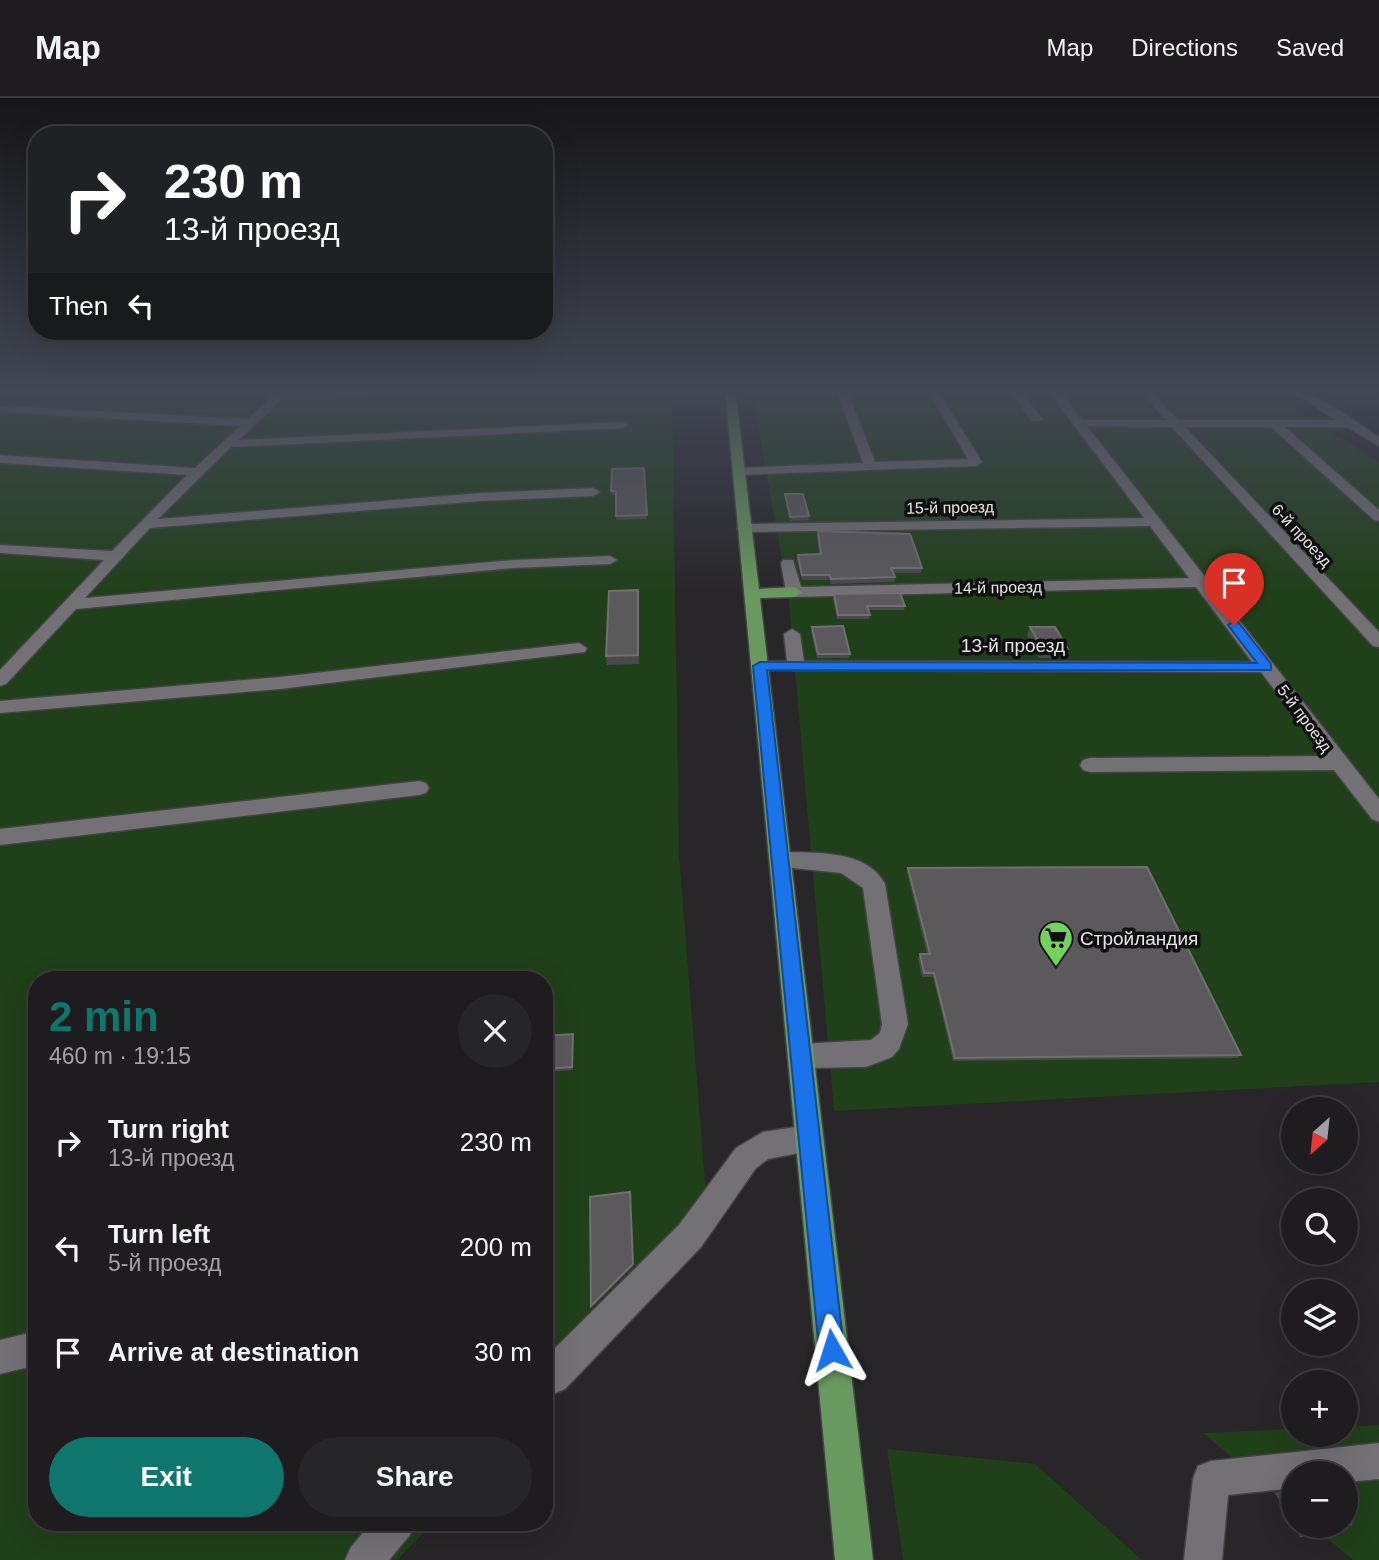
<!DOCTYPE html>
<meta charset="utf-8">
<style>
body{margin:0;font-family:Arial,sans-serif;background:#262528;color:#f1f3f6;height:100vh;display:flex;flex-direction:column;font-size:26px;white-space:nowrap}
*{box-sizing:border-box;margin:0}
p{font-size:23px;color:#a1a1a4}
.icon{flex:none;width:38px;height:38px;fill:none;stroke:currentColor;stroke-width:2;stroke-linecap:round;stroke-linejoin:round}
.map{position:relative;flex:1;overflow:hidden}
.panel{position:absolute;left:28px;top:873px;width:525px;height:560px;display:flex;flex-direction:column;background:#1e1c1f;border-radius:28px;box-shadow:0 7px 28px #0002,0 0 0 2px #3c3a3d}
.panel>*{flex:none}
.top-card{position:absolute;left:28px;top:28px;width:525px;height:214px;border-radius:28px;box-shadow:0 7px 28px #0002,0 0 0 2px #3c3a3d;background:#202124;color:#fff;overflow:hidden}
.needle{width:46px;rotate:207deg}
.controls{position:absolute;left:1281px;top:999px;display:grid;gap:14px}
.controls a{display:grid;place-items:center;width:77px;height:77px;border-radius:50%;background:#1e1c1f;box-shadow:0 7px 28px #0002,0 0 0 2px #3c3a3d;font-size:35px}
.pin{position:absolute;display:grid;place-items:center;width:60px;height:60px;color:#fff;margin:-72px -30px;border-radius:50% 50% 50% 0;rotate:-45deg;box-shadow:0 0 7px #0007}
.pin .icon{rotate:45deg}
.me{position:absolute;width:77px;margin:-38px;rotate:354deg;stroke-linejoin:round;filter:drop-shadow(0 0 5px #0008)}
.turn{display:flex;align-items:center;gap:24px;height:147px;padding:0 21px;font-size:32px}
.turn .icon{width:91px;height:91px;stroke-width:2.5}
.turn b{display:block;font-size:49px;line-height:60px}
.then{display:flex;align-items:center;height:66px;padding:0 21px;background:#0003;gap:14px;font-size:26px}
.round{display:grid;place-items:center;flex:none;width:74px;height:74px;border-radius:37px;background:#262528}
.headline{display:flex;align-items:center;justify-content:space-between;height:119px;padding:0 21px}
h1{font-size:42px;font-weight:800;line-height:52px;color:#0f766e}
.cta{display:flex;gap:14px;margin-top:auto;padding:14px 21px}
.cta a{flex:1;height:80px;border-radius:42px;background:#0f766e;color:#fff;font-size:28px;font-weight:800;line-height:80px;text-align:center}
.cta a+a{background:#262528;color:#f1f3f6}
ul{padding:0;list-style:none}
li{display:flex;align-items:center;gap:21px;height:105px;padding:0 21px}
li div{flex:1}
li b{display:block;font-size:26px}
li em{font-style:normal}
header{display:flex;align-items:center;gap:42px;box-sizing:border-box;height:98px;padding:0 35px;background:#1e1c1f;border-bottom:2px solid #3c3a3d}
header strong{font-size:33px}
nav{display:flex;gap:38px;margin-inline-start:auto;font-size:24px}
.map>svg:first-child{display:block}
</style>
<header>
<strong>Map</strong>
<nav><a>Map</a><a>Directions</a><a>Saved</a></nav>
</header>
<div class="map">
<svg width="1379" height="1462" viewBox="0 0 1379 1462">
<rect width="100%" height="100%" fill="#282629"/>
<g fill="#204019">
<polygon points="0,291 672,291 679,757 709,1134 544,1308 544,882 37,882 37,1424 433,1425 397,1462 0,1462"/>
<polygon points="751,291 1263,291 1379,364 1379,984 834,1013 788,494"/>
<polygon points="1379,1327 1379,1462 1353,1462 1313,1428 1346,1428 1346,1376 1293,1376 1293,1411 1203,1335 1293,1331 1293,1337 1346,1337 1346,1329"/>
<polygon points="887,1351 1035,1366 1142,1462 903,1462"/>
</g>
<g fill="none" stroke-linecap="round" stroke-linejoin="round">
<g stroke="#434245" stroke-width="3">
<g id="minor">
<polygon points="280,291 291,291 290,293 429,291 424,294 283,300 239,342 622,324 628,327 622,330 231,349 158,421 481,395 593,390 600,394 593,398 481,403 150,430 85,500 514,462 610,458 617,462 610,466 514,470 76,511 6,586 0,588 0,572 104,462 0,455 0,447 112,453 187,377 0,365 0,357 195,370 240,328 0,314 0,308 248,321"/>
<polygon points="836,291 846,291 875,364 968,361 927,291 937,291 982,364 976,368 734,377 734,371 738,370 863,365"/>
<polygon points="1008,291 1019,291 1042,321 1040,323 1032,323"/>
<path d="M1047 291H1058L1082 322H1166L1138 291H1149L1178 322H1336L1288 291C1314 291 1357 325 1379 339V348L1347 329H1285L1379 412V423L1374 422 1271 329H1185L1379 534V549L1373 548 1172 329 1087 328 1379 701V724L1372 721 1334 672 1090 674 1083 672 1080 667 1083 662 1090 660 1324 658 1261 574 754 572 751 568 754 564 787 563 784 536 792 531 800 536 804 563 1252 564 1196 489 794 499 786 494 781 465 783 462H793L801 489 1189 480 1150 428 744 434 737 430 744 426 1144 420Z"/>
<polygon points="579,545 587,550 585,554 280,591 0,615 0,603 280,579"/>
<polygon points="419,683 426,685 429,690 426,695 419,697 0,747 0,731"/>
<path d="M781 754C814 755 867 751 885 786L908 926 899 951 892 959 866 969 801 970 792 967 788 958 792 949 801 946 871 942 880 935 882 926 863 790 841 775 773 768 770 762 773 756Z"/>
<polygon points="809,1027 819,1031 823,1041 819,1051 768,1061 756,1070 701,1149 565,1291 553,1296 544,1295 544,1261 679,1127 736,1050 763,1034"/>
<polygon points="37,1233 37,1267 0,1276 0,1242"/>
<polygon points="1379,1345 1379,1381 1346,1384 1346,1376 1293,1376 1293,1390 1228,1397 1222,1462 1184,1462 1193,1381 1198,1368 1211,1363"/>
<polygon points="372,1424 415,1424 410,1437 389,1462 345,1462 351,1449"/>
</g>
</g>
<g stroke="#434245" stroke-width="3">
<polygon id="major" points="725,291 735,291 759,491 794,489 802,494 794,499 760,500 873,1462 835,1462"/>
</g>
<use href="#minor" fill="#737175" fill-rule="evenodd"/>
<use href="#major" fill="#68995e" fill-rule="evenodd"/>
</g>
<g fill="#4b494c">
<polygon points="1068,291 1119,291 1122,294 1120,299 1074,299"/>
<polygon points="644,370 647,421 616,422 616,397 611,397 611,393"/>
<polygon points="785,396 809,418 809,422 790,423 785,400"/>
<polygon points="818,433 922,470 921,475 893,475 895,479 894,484 830,486 830,482 802,482 797,462 798,457 819,457 817,438"/>
<polygon points="638,492 639,566 607,567 606,558"/>
<polygon points="834,496 905,508 904,512 868,512 870,517 869,521 837,521 833,501"/>
<polygon points="812,529 850,556 849,560 817,560 811,533"/>
<polygon points="1030,529 1068,551 1064,560 1039,560 1027,538"/>
<polygon points="908,770 1241,957 1237,960 953,963 933,879 922,879 918,860 920,856 927,856 907,774"/>
<polygon points="544,938 574,939 573,972 544,974"/>
<polygon points="1293,1392 1293,1427 1275,1395"/>
<polygon points="1294,1428 1344,1428 1313,1439 1300,1439"/>
</g>
<g fill="#363437">
<polygon points="573,936 574,939 573,972 572,969"/>
<polygon points="631,1097 634,1168 592,1210 591,1208"/>
</g>
<g fill="#5b595c" stroke="#716f72" stroke-width="2">
<polygon points="1073,291 1119,291 1122,294 1076,294"/>
<polygon points="644,370 647,417 616,418 616,393 611,393 612,371"/>
<polygon points="785,396 803,396 809,418 790,419"/>
<polygon points="818,433 910,436 922,470 891,470 895,479 831,481 830,477 802,477 798,457 821,456"/>
<polygon points="638,492 638,557 606,558 609,493"/>
<polygon points="900,495 905,508 867,508 870,517 838,517 834,496"/>
<polygon points="843,528 850,556 818,556 812,529"/>
<polygon points="1030,529 1055,529 1068,551 1043,552"/>
<polygon points="1147,769 1241,957 955,960 934,875 924,875 920,856 930,856 908,770"/>
<polygon points="573,936 572,969 544,971 544,938"/>
<polygon points="630,1094 633,1166 591,1208 590,1099"/>
<polygon points="1293,1393 1293,1404 1288,1394"/>
<polygon points="1346,1416 1351,1426 1346,1428"/>
<polygon points="1307,1428 1344,1428 1313,1439"/>
</g>
<linearGradient id="sky" x2="0" y2="1"><stop stop-color="#161517"/><stop offset="0.59" stop-color="#424754"/><stop offset="1" stop-color="#424754" stop-opacity="0"/></linearGradient>
<rect width="1379" height="496" fill="url(#sky)"/>
<polygon fill="#1a73e8" stroke="#114b97" stroke-width="2" points="1234,523 1238,524 1271,566 1271,572 767,572 844,1252 840,1260 832,1264 823,1260 819,1252 753,568 760,564 1257,565 1228,527"/>
<defs>
<g id="supermarket-pin" transform="scale(1.75)"><path d="M0 17L-7.5 6A9.5 9.5 0 1 1 7.5 6Z" fill="#73d25d" stroke="#100f10"/><path d="M-6-5.5h2.5l.6 2H6L4.5 2H-2.5L-4.4-4H-6ZM-1.5 3.2a1.3 1.3 0 1 0 .1 0ZM3 3.2a1.3 1.3 0 1 0 .1 0Z" fill="#111"/></g>
</defs>
<g fill-rule="evenodd">
<use href="#supermarket-pin" x="1056" y="840"/>
</g>
<g text-anchor="middle" stroke-width="7" stroke-linejoin="round" paint-order="stroke">
<g font-size="16" fill="#e5e4e6" stroke="#100f10">
<text transform="translate(950 409) rotate(-1)" y="6">15-й проезд</text>
<text transform="translate(1302 437) rotate(47)" y="6">6-й проезд</text>
<text transform="translate(998 489) rotate(-1)" y="6">14-й проезд</text>
<text transform="translate(1305 620) rotate(53)" y="6">5-й проезд</text>
</g>
<g font-size="19" fill="#e5e4e6" stroke="#100f10">
<text x="1013" y="554">13-й проезд</text>
</g>
<g font-size="19" fill="#e5e4e6" stroke="#100f10" text-anchor="start">
<text x="1080" y="847">Стройландия</text>
</g>
</g>
</svg>
<div class="controls">
<a><svg class="needle" viewBox="-14 -14 28 28"><path d="M0-13l5 13h-10z" fill="#e53935"/><path d="M0 13l5-13h-10z" fill="#a1a1a4"/></svg></a>
<a><svg class="icon" aria-label="search" viewBox="0 0 24 24"><circle cx="10" cy="10" r="6"/><path d="M15 15l6 6"/></svg></a>
<a><svg class="icon" aria-label="layers" viewBox="0 0 24 24"><path d="M12 4l9 5-9 5-9-5zM3 14l9 5 9-5"/></svg></a>
<a>+</a>
<a>−</a>
</div>
<div class="pin" style="left:1234px;top:527px;background:#d93025"><svg class="icon" aria-label="arrive" viewBox="0 0 24 24"><path d="M6 21V4h12l-3 4 3 4H6"/></svg></div>
<svg class="me" style="left:832px;top:1252px" viewBox="-20 -20 40 40"><path d="M0-17L14 15 0 8-14 15z" fill="#1a73e8" stroke="#fff" stroke-width="4"/></svg>
<div class="top-card">
<div class="turn"><svg class="icon" aria-label="right" viewBox="0 0 24 24"><path d="M7 20v-9h11M14 6l5 5-5 5"/></svg><div><b>230 m</b>13-й проезд</div></div>
<div class="then">Then<svg class="icon" aria-label="left" viewBox="0 0 24 24"><path d="M17 20v-9H6M10 6l-5 5 5 5"/></svg></div>
</div>
<section class="panel">
<div class="headline"><div><h1>2 min</h1><p>460 m · 19:15</p></div><a class="round"><svg class="icon" aria-label="close" viewBox="0 0 24 24"><path d="M6 6l12 12M18 6L6 18"/></svg></a></div>
<ul>
<li><svg class="icon" aria-label="right" viewBox="0 0 24 24"><path d="M7 20v-9h11M14 6l5 5-5 5"/></svg><div><b>Turn right</b><p>13-й проезд</p></div><em>230 m</em></li>
<li><svg class="icon" aria-label="left" viewBox="0 0 24 24"><path d="M17 20v-9H6M10 6l-5 5 5 5"/></svg><div><b>Turn left</b><p>5-й проезд</p></div><em>200 m</em></li>
<li><svg class="icon" aria-label="arrive" viewBox="0 0 24 24"><path d="M6 21V4h12l-3 4 3 4H6"/></svg><div><b>Arrive at destination</b></div><em>30 m</em></li>
</ul>
<div class="cta"><a>Exit</a><a>Share</a></div>
</section>
</div>
